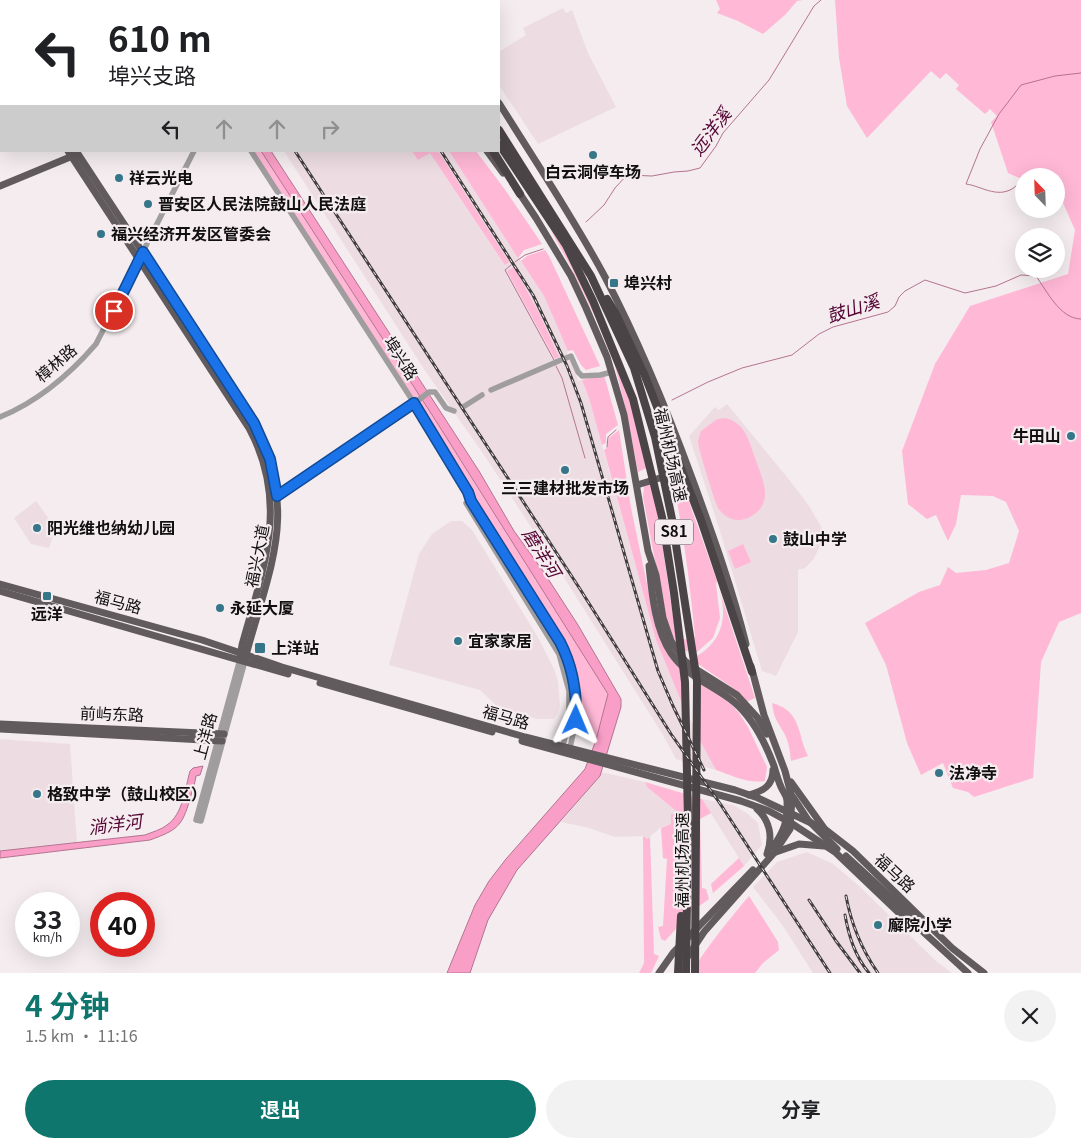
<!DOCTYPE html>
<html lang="zh">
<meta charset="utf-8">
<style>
body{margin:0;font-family:Georgia,"Noto Sans SC",serif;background:#f2f2f2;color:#202124;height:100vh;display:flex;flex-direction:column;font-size:19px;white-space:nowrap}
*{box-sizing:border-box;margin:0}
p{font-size:16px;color:#757577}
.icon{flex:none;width:28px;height:28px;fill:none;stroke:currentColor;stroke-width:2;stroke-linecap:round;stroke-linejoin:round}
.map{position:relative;height:973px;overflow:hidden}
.side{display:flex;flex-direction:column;background:#fff;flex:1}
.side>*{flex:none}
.banner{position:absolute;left:0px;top:0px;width:500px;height:152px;box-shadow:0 5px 20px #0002;background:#fff;color:#202124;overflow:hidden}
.needle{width:32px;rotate:337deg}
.controls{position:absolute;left:1015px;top:168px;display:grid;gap:10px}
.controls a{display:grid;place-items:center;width:50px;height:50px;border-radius:50%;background:#fff;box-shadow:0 5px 20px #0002;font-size:25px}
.speed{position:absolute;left:15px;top:892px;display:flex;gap:10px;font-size:25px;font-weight:700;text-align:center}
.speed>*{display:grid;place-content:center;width:65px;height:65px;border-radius:50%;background:#fff;box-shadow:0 5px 20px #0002;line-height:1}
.speed small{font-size:12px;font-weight:400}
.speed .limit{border:8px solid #d22;background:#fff;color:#111}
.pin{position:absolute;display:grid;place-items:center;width:42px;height:42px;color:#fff;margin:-21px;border:2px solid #fff;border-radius:50%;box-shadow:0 1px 5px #0007}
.me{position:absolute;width:55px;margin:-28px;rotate:1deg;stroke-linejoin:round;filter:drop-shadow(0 0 4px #0008)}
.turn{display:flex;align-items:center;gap:18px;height:105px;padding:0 25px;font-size:22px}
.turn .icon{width:65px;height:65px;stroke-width:2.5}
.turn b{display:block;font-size:35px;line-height:42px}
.lanes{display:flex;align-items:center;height:48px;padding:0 25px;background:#0003;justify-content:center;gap:25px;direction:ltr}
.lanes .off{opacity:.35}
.round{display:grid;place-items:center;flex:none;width:52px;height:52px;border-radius:26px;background:#f2f2f2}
.summary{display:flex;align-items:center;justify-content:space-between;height:85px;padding:0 25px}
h1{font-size:30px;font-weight:700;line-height:38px;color:#0f766e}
.cta{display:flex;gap:10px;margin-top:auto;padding:10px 25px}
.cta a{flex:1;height:58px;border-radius:30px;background:#0f766e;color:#fff;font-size:20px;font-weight:700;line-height:58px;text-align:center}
.cta a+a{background:#f2f2f2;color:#202124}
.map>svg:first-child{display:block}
</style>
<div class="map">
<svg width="1081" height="973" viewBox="0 0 1081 973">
<rect width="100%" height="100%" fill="#f4ecef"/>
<g fill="#eddde3">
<polygon points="563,8 566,13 572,10 588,53 616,107 538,144 499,85 499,52 526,35 523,28"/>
<polygon points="284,151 449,151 544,296 568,351 567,355 571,360 578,381 582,380 589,398 656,640 683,706 716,770 676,759 663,735 563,576 484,455 424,369"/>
<polygon points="727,404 791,482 809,506 826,535 813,560 805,568 798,570 798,632 776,676 762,671 719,528 689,436 715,407 719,410"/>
<polygon points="36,501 52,523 54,533 49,548 31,544 14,518"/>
<polygon points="451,521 462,521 472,530 539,639 554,669 558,681 560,705 558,713 554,719 537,719 498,707 480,690 389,665 419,554 432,534"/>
<polygon points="0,739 70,744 77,843 0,851"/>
<polygon points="601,772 645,782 647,787 681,814 671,824 660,828 647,839 643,836 615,837 589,828 561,822 600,776"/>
<polygon points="702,799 733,805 748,814 758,823 762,845 744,866"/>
<polygon points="807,852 833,864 858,885 937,962 952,973 813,973 783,926 753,887 777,862"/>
</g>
<g fill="#ffb8d6">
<polygon points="716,0 803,0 797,1 785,15 763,34 738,21 717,13 720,9"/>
<polygon points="835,0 1081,0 1081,613 1059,622 1041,662 1033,778 974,797 968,792 953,788 943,763 921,775 907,743 886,665 865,623 919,592 940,585 948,567 956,573 986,570 1009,563 1019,531 1006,502 993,496 961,495 956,524 948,541 936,515 927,519 908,504 902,451 935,364 970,306 1068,274 1075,230 1060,196 1056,195 1056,176 1024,176 1024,180 1008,173 991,122 997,116 990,109 985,114 956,89 959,85 946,73 940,79 931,71 867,138 847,106 839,58"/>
<polygon points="253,151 261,151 436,421 607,692 608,698 596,740 583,735 580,683 571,651 562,634"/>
<polygon points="412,151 438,151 509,262 505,265 430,153 418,160"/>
<polygon points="449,151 476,151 506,191 542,244 524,250 518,258"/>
<polygon points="550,229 560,242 579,276 635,413 649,467 638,472 627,414 615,366 596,319 571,267"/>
<polygon points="545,250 549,256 600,366 586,370 581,365 573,350 568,351 544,296 521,261 527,256"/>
<polygon points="514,267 539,313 559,357 555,359 507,271"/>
<polygon points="604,375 618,425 606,434 606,443 602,445 589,398 582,380"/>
<path d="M726 418C745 424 748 438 754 455 762 479 777 504 748 518 741 521 732 521 726 516 724 515 720 511 718 508 715 502 698 448 698 442 698 439 700 434 701 431L717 419Z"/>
<polygon points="619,430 631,508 655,622 681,667 683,706 656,640 604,450 607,448 609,438"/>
<path d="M679 474 717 581 716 584 720 618 713 638 697 652 686 651 676 643 667 624 643 497 644 486 653 483 676 636 687 640 695 637C690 582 683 529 672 476Z"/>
<polygon points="743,544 751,562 735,569 728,551"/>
<path d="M719 589 755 698 746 702 733 688 691 659C721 645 729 619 719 589Z"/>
<path d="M700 682 731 704 739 713 748 727 767 767 765 781C748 784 731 775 716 770L698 737Z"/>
<path d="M772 703C802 711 797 734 808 756L791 761C790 751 789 742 784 733 777 720 774 719 772 703Z"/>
<polygon points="645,782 702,799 711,813 700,819 702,888 706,889 709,899 691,912 665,941 661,939 658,927 663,926 667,859 663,858 661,828 671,824 671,814 680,814 647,787"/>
<polygon points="643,836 647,839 650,837 654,954 659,956 651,973 639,973 644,963"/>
<polygon points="739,858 744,866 713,893 711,884"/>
<path d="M749 896 778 942 779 950 763 963 755 973H691C708 945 728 921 749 896Z"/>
</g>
<g fill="#f99fc7" stroke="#b47490">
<polygon points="261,151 271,151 479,471 514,531 543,571 578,625 621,699 621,707 600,776 517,870 488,920 470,973 447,973 475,905 489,881 506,859 585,769 596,740 608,694 436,421"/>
<path d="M203 766 200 775 196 776C195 784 192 791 190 799 182 827 177 830 150 840L0 858V851L145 835C152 832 161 830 167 825 183 814 185 789 190 771L193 768Z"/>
</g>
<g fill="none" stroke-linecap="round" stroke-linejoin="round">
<g stroke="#b47490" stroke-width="1">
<polyline points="1026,176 1036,170"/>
<path d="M1024 178C1020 181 1016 187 1012 189 996 198 981 186 966 184L980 149 999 114 1021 85 1055 76 1081 73"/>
<polyline points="586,222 604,205 615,188 627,175 652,176 674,172 688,171 700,168 716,146 723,133 769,80 814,6 821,0"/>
<polyline points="515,262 525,255 543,249"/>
<polyline points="511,265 505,270 554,360"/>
<polyline points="556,366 562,378 585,458"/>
<path d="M672 400 708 382 742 368 792 355 819 334 833 327 888 312 895 306 899 297 905 291 925 280 965 293 996 286 1021 275 1036 276C1047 291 1060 319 1081 319"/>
<polyline points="607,447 608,437 616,430"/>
</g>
<g stroke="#a09d9e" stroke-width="5.5">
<polyline points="153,0 154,1"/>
<polyline points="288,1 290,0"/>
<polyline points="251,151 416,406 468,492 471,501 565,652 572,672 577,702 576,720 570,748"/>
<polyline points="566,358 571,356 578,372 582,376 600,375 612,372"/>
<polyline points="491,390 561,360"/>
<polyline points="463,407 482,395"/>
<path d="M0 417C37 402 70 374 96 344L194 151"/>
<polyline points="275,498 412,405 429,392 435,392 446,408 454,411"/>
<polyline points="466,503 559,654 569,691 569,720 563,746"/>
<polyline points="240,659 196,820 201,821 245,661"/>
</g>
<g stroke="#615b5d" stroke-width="7">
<polyline points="384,0 384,1"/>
<polyline points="430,0 430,1"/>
<polyline points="0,34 1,36"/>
<polyline points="0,46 1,48"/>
<path d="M499 103C535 161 573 217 605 277 639 342 667 410 692 478 712 533 732 587 746 644"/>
<path d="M68 151 249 428C290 504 263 569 242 645L240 657"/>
<path d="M76 151 249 414C302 510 270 564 245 659"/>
<polyline points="487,151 503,173"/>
<polyline points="0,186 75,155"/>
<polyline points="518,191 536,218 571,276 586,308 607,357 624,415 648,551 656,575 663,618 671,641 685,661 694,668 737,695 757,717 767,734"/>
<polyline points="637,485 686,470"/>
<path d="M649 566C652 594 655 629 671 653 687 677 713 685 734 702 753 718 765 742 774 766 776 773 778 780 781 787 783 792 787 795 787 801 788 821 784 831 773 847"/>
<polyline points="0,584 202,640 282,667 525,737 735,790 758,798 826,830 853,851 952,948 984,973"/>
<polyline points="0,591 288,674"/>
<polyline points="320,683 492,732"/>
<polyline points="0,724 224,734"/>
<polyline points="0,729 222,741"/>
<polyline points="522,741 741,801 769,811 791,823 835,852 901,915 920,929 968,973"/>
<polyline points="791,782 824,828"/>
<path d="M749 795C763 791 773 786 773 770"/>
<polyline points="793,797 808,820 837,849"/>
<path d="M757 809C770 821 773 837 767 854"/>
<polyline points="776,852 799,844 824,846"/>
<polyline points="846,856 905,910 912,919"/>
<polyline points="686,959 704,932 774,853 790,829 792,798 785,771 764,715 751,666"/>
<polyline points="659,973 673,953 753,870"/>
</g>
<g stroke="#4b4447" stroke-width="8">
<polyline points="404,0 404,1"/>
<polyline points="415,0 416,1"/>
<polyline points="499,130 591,276 634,368 655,437 672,519 697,681 695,973"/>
<polyline points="499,144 566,245 593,301 633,399 662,517 674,593 685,682 688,820 686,973"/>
<polyline points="493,151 520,194"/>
<polyline points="607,299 616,314 645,376 701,520 752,672"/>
<polyline points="678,973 681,916"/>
</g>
<g stroke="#423e3f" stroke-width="3">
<g id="rail">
<polyline points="191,0 191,1"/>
<polyline points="342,0 342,1"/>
<polyline points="295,151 580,589 671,734 721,805 830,973"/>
<polyline points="441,151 533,295 567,366 581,403 658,671 673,706 704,770"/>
<path d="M846 896C851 923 862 950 878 973"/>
<polyline points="809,900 836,941 860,973"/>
<path d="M845 915C849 937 855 956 869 973"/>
</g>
</g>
<use href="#rail" stroke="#f4ecef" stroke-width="1" stroke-dasharray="4" stroke-linecap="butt"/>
</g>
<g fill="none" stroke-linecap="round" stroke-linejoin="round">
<g stroke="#114b97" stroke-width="12">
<path id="route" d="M114 311 143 252 254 423 270 459 277 496 414 403 468 492 471 501 560 642C573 667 577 692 576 720"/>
</g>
<use href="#route" stroke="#1a73e8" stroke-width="9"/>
</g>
<g fill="#357689" stroke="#f4ecef" stroke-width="2">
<circle cx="593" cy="155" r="5"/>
<circle cx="119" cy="178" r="5"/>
<circle cx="148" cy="204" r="5"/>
<circle cx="101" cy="234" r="5"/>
<rect x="609" y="278" width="10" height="10" rx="2.5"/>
<circle cx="1071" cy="436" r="5"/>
<circle cx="565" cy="470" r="5"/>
<circle cx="37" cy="528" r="5"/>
<circle cx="773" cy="539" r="5"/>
<rect x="42" y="591" width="10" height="10" rx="2.5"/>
<circle cx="220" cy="608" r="5"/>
<circle cx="458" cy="641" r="5"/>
<rect x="254" y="642" width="12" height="12" rx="2.5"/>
<circle cx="939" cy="773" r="5"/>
<circle cx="37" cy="794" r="5"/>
<circle cx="878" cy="925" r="5"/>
</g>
<g text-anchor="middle" stroke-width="4.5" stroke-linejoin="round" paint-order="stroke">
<rect fill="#f4ecef" stroke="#565153" stroke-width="1" x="655" y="519.5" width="38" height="25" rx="4"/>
<g font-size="15" font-weight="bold" fill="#120f10">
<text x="674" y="537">S81</text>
</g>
<g font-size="16" font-weight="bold" fill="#120f10" stroke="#f4ecef" text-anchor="start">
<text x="593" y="178" text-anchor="middle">白云洞停车场</text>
<text x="129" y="184">祥云光电</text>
<text x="158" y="210">晋安区人民法院鼓山人民法庭</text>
<text x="111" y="240">福兴经济开发区管委会</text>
<text x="624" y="289">埠兴村</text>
<text x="1061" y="442" text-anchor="end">牛田山</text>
<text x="565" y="494" text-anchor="middle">三三建材批发市场</text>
<text x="47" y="534">阳光维也纳幼儿园</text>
<text x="783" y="545">鼓山中学</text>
<text x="230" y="614">永延大厦</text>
<text x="47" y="620" text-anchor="middle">远洋</text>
<text x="468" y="647">宜家家居</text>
<text x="271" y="654">上洋站</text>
<text x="949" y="779">法净寺</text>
<text x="47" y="800">格致中学（鼓山校区）</text>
<text x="888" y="931">廨院小学</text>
</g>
<g font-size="16" fill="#120f10" stroke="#f4ecef">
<text transform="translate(401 358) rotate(57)" y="6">埠兴路</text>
<text transform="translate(56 363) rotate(-41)" y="6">樟林路</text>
<text transform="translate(671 455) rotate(77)" y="6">福州机场高速</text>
<text transform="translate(257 556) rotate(-79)" y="6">福兴大道</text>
<text transform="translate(118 602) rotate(15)" y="6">福马路</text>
<text transform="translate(112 714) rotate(2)" y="6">前屿东路</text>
<text transform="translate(506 717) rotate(16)" y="6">福马路</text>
<text transform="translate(205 736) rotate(-75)" y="6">上洋路</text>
<text transform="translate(682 860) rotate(-90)" y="6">福州机场高速</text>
<text transform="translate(895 873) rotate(43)" y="6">福马路</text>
</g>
<g font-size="18" font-style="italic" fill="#530432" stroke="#f4ecef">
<text transform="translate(711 132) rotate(-53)" y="6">远洋溪</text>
<text transform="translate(853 309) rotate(-18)" y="6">鼓山溪</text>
<text transform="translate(541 553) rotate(58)" y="6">磨洋河</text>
<text transform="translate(115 825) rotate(-7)" y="6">淌洋河</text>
</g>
</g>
</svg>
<div class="controls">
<a><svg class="needle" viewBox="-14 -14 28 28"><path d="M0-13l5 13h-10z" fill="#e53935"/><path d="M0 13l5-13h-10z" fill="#757577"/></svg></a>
<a><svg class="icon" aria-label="layers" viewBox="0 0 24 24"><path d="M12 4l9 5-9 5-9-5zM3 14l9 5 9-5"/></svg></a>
</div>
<div class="speed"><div>33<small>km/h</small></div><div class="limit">40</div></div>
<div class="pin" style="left:114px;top:311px;background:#d93025"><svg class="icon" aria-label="arrive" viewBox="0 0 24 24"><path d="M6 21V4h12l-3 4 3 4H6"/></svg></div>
<svg class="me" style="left:576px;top:720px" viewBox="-20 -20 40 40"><path d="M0-17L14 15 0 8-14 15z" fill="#1a73e8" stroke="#fff" stroke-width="4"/></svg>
<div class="banner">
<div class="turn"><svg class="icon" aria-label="left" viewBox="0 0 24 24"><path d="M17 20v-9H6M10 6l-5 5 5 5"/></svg><div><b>610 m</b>埠兴支路</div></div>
<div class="lanes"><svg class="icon" aria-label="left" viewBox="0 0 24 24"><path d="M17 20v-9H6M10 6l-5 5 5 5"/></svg><svg class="icon off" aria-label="ahead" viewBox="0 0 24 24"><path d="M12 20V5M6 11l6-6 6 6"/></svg><svg class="icon off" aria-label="ahead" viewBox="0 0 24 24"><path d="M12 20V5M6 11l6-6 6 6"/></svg><svg class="icon off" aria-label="right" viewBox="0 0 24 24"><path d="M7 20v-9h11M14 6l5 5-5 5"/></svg></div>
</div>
</div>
<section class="side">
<div class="summary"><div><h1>4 分钟</h1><p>1.5 km · 11:16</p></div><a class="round"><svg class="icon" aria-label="close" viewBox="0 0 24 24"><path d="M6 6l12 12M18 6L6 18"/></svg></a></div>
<div class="cta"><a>退出</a><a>分享</a></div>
</section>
